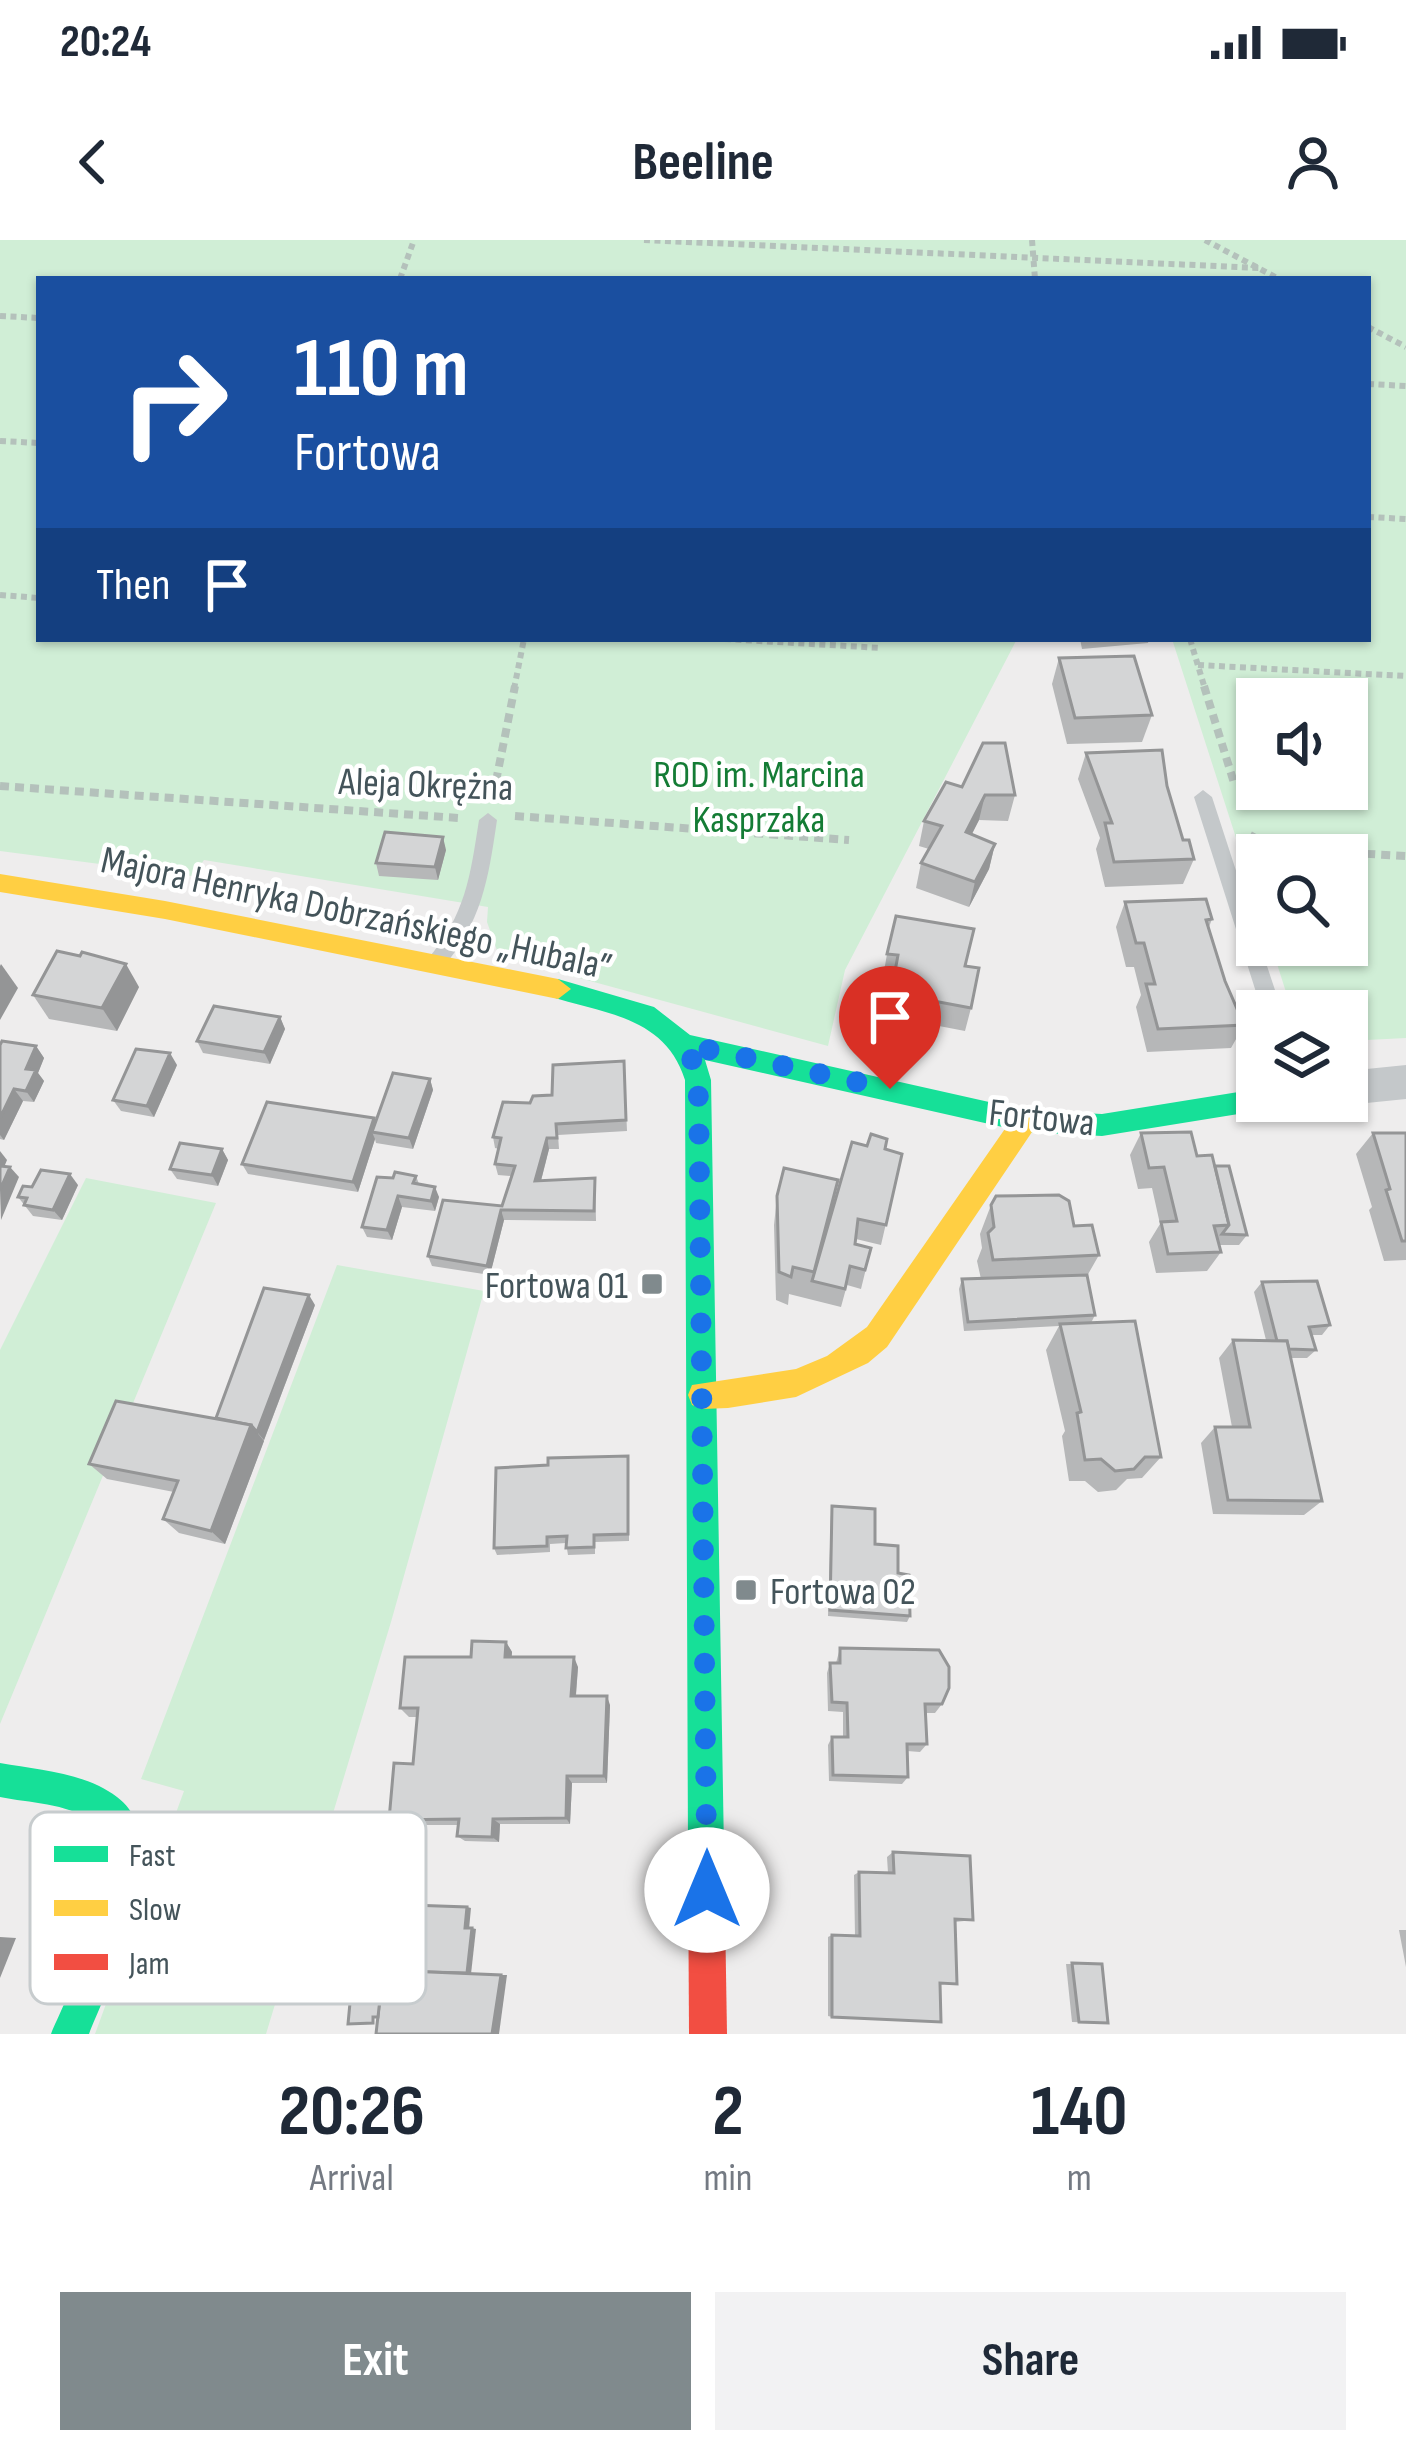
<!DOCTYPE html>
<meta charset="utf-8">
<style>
body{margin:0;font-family:"Sofia Sans Condensed",sans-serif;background:#f2f2f3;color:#1f2937;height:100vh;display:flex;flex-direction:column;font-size:45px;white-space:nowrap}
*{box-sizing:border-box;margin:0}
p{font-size:39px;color:#747a83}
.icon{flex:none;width:66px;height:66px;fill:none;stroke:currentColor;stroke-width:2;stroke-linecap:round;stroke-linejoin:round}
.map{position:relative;height:1794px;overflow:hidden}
.details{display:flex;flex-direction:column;background:#fff;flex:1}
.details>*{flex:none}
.banner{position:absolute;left:36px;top:36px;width:1335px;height:366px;border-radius:0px;box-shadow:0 3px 9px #0004;background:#1a4fa0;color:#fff;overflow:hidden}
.tools{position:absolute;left:1236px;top:438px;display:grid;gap:24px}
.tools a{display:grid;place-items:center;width:132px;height:132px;border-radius:0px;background:#fff;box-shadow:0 3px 9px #0004;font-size:60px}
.pin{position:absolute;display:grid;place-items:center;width:102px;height:102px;color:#fff;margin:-123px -51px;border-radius:50% 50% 50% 0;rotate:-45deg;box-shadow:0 0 12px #0007}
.pin .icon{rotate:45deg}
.me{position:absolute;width:132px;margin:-66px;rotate:0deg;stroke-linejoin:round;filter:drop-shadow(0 0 9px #0008)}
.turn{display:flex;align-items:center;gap:42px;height:252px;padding:0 60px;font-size:54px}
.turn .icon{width:156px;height:156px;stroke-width:2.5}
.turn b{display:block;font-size:84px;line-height:102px}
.then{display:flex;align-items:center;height:114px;padding:0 60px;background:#0003;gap:24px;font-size:45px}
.eta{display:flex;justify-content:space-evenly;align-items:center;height:204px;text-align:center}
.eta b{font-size:72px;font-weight:700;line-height:84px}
.button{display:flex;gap:24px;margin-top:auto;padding:24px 60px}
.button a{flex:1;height:138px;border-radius:0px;background:#808a8d;color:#fff;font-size:48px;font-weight:700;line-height:138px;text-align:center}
.button a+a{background:#f2f2f3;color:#1f2937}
.status{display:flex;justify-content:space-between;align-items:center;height:84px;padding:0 60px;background:#fff;direction:ltr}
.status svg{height:33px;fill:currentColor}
header{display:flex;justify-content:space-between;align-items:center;height:156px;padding:0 60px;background:#fff;font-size:54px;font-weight:700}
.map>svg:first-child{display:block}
</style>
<div class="status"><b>20:24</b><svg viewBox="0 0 49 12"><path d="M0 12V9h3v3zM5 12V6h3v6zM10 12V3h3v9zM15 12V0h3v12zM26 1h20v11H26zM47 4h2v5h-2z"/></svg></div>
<header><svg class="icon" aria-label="back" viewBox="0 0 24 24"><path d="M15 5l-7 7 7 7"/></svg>Beeline<svg class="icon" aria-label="person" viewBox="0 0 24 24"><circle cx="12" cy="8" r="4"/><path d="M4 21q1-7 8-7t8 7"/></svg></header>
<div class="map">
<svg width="1406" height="1794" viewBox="0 0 1406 1794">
<rect width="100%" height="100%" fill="#eeeded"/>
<g fill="#d0eed6" fill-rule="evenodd">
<path d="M0 0H1406V798L1347 801V771H1292L1271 705H1347V615H1257V663L1172 399H1368V39H39V399H1017L845 730 828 806 499 716 487 682 488 667 204 620 192 636 0 611ZM1257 459H1347V549H1257Z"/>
<polygon points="86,938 216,963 0,1484 0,1110"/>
<polygon points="337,1025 484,1051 391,1382 266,1794 95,1794 184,1551 141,1539"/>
</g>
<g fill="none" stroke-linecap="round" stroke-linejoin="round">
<g stroke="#b4c1bb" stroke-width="6" stroke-dasharray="6 4.5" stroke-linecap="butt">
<polyline points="644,0 1259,28"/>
<polyline points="1032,0 1035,39"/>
<polyline points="1205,0 1279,39"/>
<polyline points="400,39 414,0"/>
<polyline points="0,76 39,78"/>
<polyline points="1368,87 1406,107"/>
<polyline points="1368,144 1406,146"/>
<polyline points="0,201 39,203"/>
<polyline points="1368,277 1406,279"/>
<polyline points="0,355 39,358"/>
<polyline points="725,399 882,408"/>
<polyline points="1190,399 1205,449"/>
<polyline points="1198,425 1406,436"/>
<polyline points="514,449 524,399"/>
</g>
<g stroke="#b4c1bb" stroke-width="8" stroke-dasharray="9 6" stroke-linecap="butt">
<polyline points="1204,446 1235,546"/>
<polyline points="0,546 459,578"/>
<polyline points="493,556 515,446"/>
<polyline points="515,576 849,600"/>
<polyline points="1250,595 1275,609 1406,616"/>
</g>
<g fill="#c4c8ca" fill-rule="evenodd">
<polygon points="1203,550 1212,557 1257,695 1257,705 1260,705 1282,771 1262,771 1194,557"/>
<path d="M488 573 497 580C488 641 482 682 441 730H427L424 725 427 720C466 674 470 637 479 580Z"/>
</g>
<polygon fill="#c4c8ca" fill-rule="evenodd" points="1406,825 1406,859 1347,865 1335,861 1347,861 1347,831"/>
<g fill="#16e098" fill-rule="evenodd">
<path d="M558 739 654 767 690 795 1025 870 1102 874 1257 849V861H1270L1257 871 1102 896 1025 892 705 820 711 840 724 1611 718 1623 706 1629 694 1623 688 1611 685 840C665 776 604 774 549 756L545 749Z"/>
<path d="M0 1523C38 1530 84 1532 117 1557 179 1603 111 1739 89 1794H51C69 1752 137 1615 91 1581 67 1563 29 1563 0 1557Z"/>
</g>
<g fill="#ffcf43" fill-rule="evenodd">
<polygon points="0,634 165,661 558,739 571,749 558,759 165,679 0,652"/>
<polygon points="1025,870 1034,873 1038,881 1034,889 887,1107 868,1123 796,1157 728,1168 703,1169 692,1165 688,1155 692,1145 796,1129 827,1116 867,1087 1016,873"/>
</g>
<polygon fill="#f24e42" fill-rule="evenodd" points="706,1593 718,1599 724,1611 727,1794 689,1794 688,1611 694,1599"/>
</g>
<g fill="#b6b7b8">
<polygon points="1080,399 1149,399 1148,403 1082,409"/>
<polygon points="1059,418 1152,475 1142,502 1067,504 1052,444"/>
<polygon points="1086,513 1167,546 1183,600 1194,619 1183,644 1105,647 1096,609 1100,598 1078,539"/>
<polygon points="962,547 1015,555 1008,581 979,580 972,594 995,604 989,629 969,667 916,648 921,623 929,609 919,606 924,581"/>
<polygon points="446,610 438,640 379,636 376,623"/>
<polygon points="1125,662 1212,679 1209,687 1225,741 1244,785 1231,808 1147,812 1136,767 1141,755 1134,727 1126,727 1116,687"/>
<polygon points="887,714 965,726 971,768 965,791 887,776 893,739 883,737"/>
<polygon points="139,747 117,791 49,779 33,755"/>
<polygon points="280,777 285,789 270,824 203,813 197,801"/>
<polygon points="0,805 36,806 44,818 38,833 44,841 34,862 23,861 4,900 0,899"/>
<polygon points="624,821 627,891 558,895 559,909 549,909 541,941 595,938 596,981 504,980 490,1035 432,1026 428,1016 502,966 511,936 498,935 495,924 499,909 495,908 493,897 530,863 552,855"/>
<polygon points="177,825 154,877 121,871 113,860"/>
<polygon points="430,839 433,850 413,909 376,903 375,899 358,952 248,934 242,924 374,878 376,882"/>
<polygon points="1141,893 1197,916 1215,926 1247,995 1239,1005 1219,1005 1221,1012 1207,1031 1156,1033 1149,1002 1160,984 1152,948 1138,949 1130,915"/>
<polygon points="1373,893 1406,893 1406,1020 1384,1021 1369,970 1372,967 1356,914"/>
<polygon points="222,909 228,920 218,946 177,939 170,929"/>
<polygon points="885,909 902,914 881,1005 856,999 855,1004 871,1008 861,1049 847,1045 841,1067 789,1054 788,1065 776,1060 774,985 777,956 834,964"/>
<polygon points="416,936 419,944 439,957 435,971 402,967 392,1000 367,997 362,987 393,938"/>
<polygon points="78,945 62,980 33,976 18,957 32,947"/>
<polygon points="991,965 1074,986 1099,1015 1087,1036 1095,1075 1091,1083 1161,1217 1142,1238 1127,1239 1116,1250 1098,1252 1085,1241 1069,1241 1062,1196 1065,1191 1046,1110 1059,1086 964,1091 959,1049 962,1039 981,1039 977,1021 982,1008 980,994"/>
<polygon points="1262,1042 1330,1085 1322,1095 1312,1095 1316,1110 1307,1118 1291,1118 1322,1261 1304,1275 1213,1274 1201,1203 1215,1187 1232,1187 1219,1118 1233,1100 1266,1100 1254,1052"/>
<polygon points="315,1065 225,1304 179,1293 163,1279 174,1252 107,1239 89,1224 216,1178"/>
<polygon points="629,1224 629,1301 595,1302 595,1314 568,1315 566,1303 550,1304 550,1312 497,1315 494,1308 548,1225"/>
<polygon points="832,1266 875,1304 898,1333 910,1376 907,1382 828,1376 831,1273"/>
<polygon points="506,1402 512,1412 511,1417 578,1427 576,1456 610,1465 607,1543 572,1543 570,1584 500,1584 499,1602 465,1601 457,1596 458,1585 399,1585 389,1580 413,1524 418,1477 409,1477 400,1468 471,1417"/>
<polygon points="840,1408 942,1464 935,1473 925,1473 927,1504 920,1512 907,1511 908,1537 902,1544 829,1541 828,1505 832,1497 843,1497 843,1472 828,1471 827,1433 830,1423 836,1423"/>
<polygon points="893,1612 973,1680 955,1682 940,1744 832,1777 828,1776 828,1697 832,1695 855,1696 854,1635 859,1632 888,1633 887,1617"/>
<polygon points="1399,1690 1406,1690 1406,1727"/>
<polygon points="1066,1724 1102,1724 1108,1783 1072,1782"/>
</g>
<g fill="#949596">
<polygon points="985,555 979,580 960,617 966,592"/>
<polygon points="443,597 446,610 438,640 435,627"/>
<polygon points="995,604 989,629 969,667 975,642"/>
<polygon points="1,724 18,748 0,780 0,726"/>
<polygon points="126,724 139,747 117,791 102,768"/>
<polygon points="280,777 285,789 270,824 264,812"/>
<polygon points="36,806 44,818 38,833 44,841 34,862 26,851 26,829"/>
<polygon points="170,813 177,825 154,877 147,866"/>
<polygon points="430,839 433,850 413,909 409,898"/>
<polygon points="14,849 23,861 4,900 0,895 0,878"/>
<polygon points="374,878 378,889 372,892 375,899 358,952 353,942"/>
<polygon points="547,898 549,909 538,952 535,941"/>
<polygon points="222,909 228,920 218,946 212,935"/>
<polygon points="0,911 7,920 1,935 0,934"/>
<polygon points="10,927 19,937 1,980 0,950"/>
<polygon points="70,934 78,945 62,980 53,970"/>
<polygon points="435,947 439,957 435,971 431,961"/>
<polygon points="398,956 402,967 392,1000 387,990"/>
<polygon points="501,970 504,980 490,1035 487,1026"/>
<polygon points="309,1055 315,1065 264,1200 257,1192"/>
<polygon points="251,1185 264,1201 225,1304 211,1291"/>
<polygon points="506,1402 512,1412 511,1427 505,1417"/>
<polygon points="574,1417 578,1427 575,1465 571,1456"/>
<polygon points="607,1456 610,1465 607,1543 604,1536"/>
<polygon points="567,1536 572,1543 570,1584 566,1578"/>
<polygon points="493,1579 500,1584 499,1602 492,1597"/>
<polygon points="467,1667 471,1668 469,1689 465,1688"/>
<polygon points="472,1688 476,1689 471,1734 467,1733"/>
<polygon points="0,1697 16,1698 0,1738"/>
<polygon points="501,1735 507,1735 499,1794 492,1794"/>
</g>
<g fill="#d4d5d6" stroke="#949596" stroke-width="3">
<polygon points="1134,416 1152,475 1075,478 1059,418"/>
<polygon points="983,503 1005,503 1015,555 985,555 966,592 995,604 975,642 921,623 942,586 924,581 946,542 962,547"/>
<polygon points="1162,510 1167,546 1183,600 1189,600 1194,619 1114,622 1105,583 1112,583 1086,513"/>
<polygon points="385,592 443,597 435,627 376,623"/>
<polygon points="1206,659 1212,679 1206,680 1225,741 1244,785 1158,789 1146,744 1155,744 1144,703 1136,703 1125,662"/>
<polygon points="896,676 974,689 965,726 979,728 971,768 891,753 898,715 887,714"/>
<polygon points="57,711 80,716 82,712 126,724 102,768 33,755"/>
<polygon points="214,766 280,777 264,812 197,801"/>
<polygon points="2,801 36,806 26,829 36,830 26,851 14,849 0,878 0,805"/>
<polygon points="136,809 170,813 147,866 113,860"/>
<polygon points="624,821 626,880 556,884 557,898 547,898 535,941 595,938 594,971 501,970 487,1026 428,1016 443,960 502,966 515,926 495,924 501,898 493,897 503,862 530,863 533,856 552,855 553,825"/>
<polygon points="393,833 430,839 409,898 372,892"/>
<polygon points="267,862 374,878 353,942 242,924"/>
<polygon points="1191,892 1197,916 1212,915 1229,985 1214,986 1221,1012 1168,1014 1161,982 1177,981 1164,927 1149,928 1141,893"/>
<polygon points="1373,893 1406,893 1406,1001 1402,1001 1386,950 1390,949"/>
<polygon points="871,894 887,899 885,909 902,914 886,985 858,979 855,1004 871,1008 865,1030 850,1026 845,1049 812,1041 852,902 867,906"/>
<polygon points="180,903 222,909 212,935 170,929"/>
<polygon points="0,926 10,927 0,950"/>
<polygon points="1215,926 1229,926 1247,995 1222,994 1229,985"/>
<polygon points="784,928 838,940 814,1032 793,1027 791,1037 779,1032 777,956"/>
<polygon points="41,930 70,934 53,970 24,965 27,958 18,957 23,946 32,947"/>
<polygon points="395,932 416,936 413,943 435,947 431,961 398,956 387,990 362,987 377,937 393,938"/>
<polygon points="1059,955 1069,961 1074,986 1092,985 1099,1015 993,1020 988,993 994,987 991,965 996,956"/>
<polygon points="1087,1035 1095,1075 968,1082 962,1039"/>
<polygon points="1317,1041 1330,1085 1309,1087 1316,1110 1289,1109 1287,1101 1277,1101 1262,1042"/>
<polygon points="264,1048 309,1055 257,1192 251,1185 216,1178"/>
<polygon points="1135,1081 1161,1217 1145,1217 1134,1229 1115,1231 1101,1219 1085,1220 1077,1173 1081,1172 1060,1084"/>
<polygon points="1233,1100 1287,1101 1322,1261 1228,1260 1215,1187 1250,1187"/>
<polygon points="116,1161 251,1185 211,1291 163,1279 178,1241 89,1224"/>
<polygon points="628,1216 628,1294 594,1295 594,1307 566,1308 567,1296 547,1297 547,1306 494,1308 496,1228 548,1225 548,1218"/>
<polygon points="832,1266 875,1269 875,1304 898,1306 898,1333 909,1335 910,1376 830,1370"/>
<polygon points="472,1401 506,1402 505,1417 574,1417 571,1456 607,1456 604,1536 567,1536 566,1578 493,1579 492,1597 457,1596 459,1579 389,1580 394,1523 413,1524 418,1468 400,1468 405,1417 471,1417"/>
<polygon points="840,1408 939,1410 949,1427 949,1448 942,1464 925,1464 927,1504 907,1504 908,1537 833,1535 832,1497 848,1497 847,1463 832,1462 830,1423 840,1423"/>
<polygon points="893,1612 970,1616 973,1680 955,1679 957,1744 940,1743 941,1782 832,1777 832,1695 860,1696 859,1632 894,1633"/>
<polygon points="410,1665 467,1667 465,1688 472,1688 467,1733 388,1731 393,1686 407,1686"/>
<polygon points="1072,1723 1102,1724 1108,1783 1079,1782"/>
<polygon points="383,1730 501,1735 492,1794 376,1794"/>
<polygon points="353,1731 383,1731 378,1777 373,1777 373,1783 348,1784"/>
</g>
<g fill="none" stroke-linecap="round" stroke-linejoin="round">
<polyline stroke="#1a73e8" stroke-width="21" stroke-dasharray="0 37.8" points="707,1650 699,896 698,838 687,805 890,849"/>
</g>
<g fill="#808a8d" stroke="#fff" stroke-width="4.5">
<rect x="640" y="1032" width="24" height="24" rx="6"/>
<rect x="734" y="1338" width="24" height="24" rx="6"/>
</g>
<g text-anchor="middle" stroke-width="9" stroke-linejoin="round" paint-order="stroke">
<g font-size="39" fill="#147c35" stroke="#fff">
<text x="759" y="547">ROD im. Marcina<tspan x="759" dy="45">Kasprzaka</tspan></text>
</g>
<g font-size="39" fill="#44545a" stroke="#fff">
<text transform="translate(426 543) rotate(2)" y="14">Aleja Okrężna</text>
<text transform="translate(357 672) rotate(12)" y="14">Majora Henryka Dobrzańskiego „Hubala”</text>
<text transform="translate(1042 876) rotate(6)" y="14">Fortowa</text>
</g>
<g font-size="39" fill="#44545a" stroke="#fff" text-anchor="end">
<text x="628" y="1058">Fortowa 01</text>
<text x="770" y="1364" text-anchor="start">Fortowa 02</text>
</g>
</g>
<rect x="30" y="1572" width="396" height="192" rx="18" fill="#fff" stroke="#c7ccce" stroke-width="3"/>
<rect x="54" y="1606" width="54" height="16" fill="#16e098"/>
<rect x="54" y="1660" width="54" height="16" fill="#ffcf43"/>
<rect x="54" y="1714" width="54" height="16" fill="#f24e42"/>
<g font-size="33" fill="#44545a">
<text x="129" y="1626">Fast</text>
<text x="129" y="1680">Slow</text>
<text x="129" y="1734">Jam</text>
</g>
</svg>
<div class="tools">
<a><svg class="icon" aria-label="sound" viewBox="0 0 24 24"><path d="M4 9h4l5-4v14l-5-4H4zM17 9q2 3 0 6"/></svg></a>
<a><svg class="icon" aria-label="search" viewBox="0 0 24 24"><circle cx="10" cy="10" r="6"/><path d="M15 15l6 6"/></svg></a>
<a><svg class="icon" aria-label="layers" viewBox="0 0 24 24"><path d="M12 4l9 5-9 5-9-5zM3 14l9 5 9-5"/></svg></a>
</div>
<div class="pin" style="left:890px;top:849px;background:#d93025"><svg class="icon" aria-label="arrive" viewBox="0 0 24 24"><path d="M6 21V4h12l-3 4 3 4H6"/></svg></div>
<svg class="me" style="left:707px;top:1650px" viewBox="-20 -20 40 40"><circle r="19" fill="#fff"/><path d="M0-13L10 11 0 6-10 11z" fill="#1a73e8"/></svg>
<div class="banner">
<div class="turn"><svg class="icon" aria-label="right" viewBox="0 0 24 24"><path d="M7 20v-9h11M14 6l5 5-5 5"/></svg><div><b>110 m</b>Fortowa</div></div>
<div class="then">Then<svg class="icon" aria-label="arrive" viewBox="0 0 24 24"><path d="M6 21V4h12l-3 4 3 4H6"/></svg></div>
</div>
</div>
<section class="details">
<div class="eta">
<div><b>20:26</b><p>Arrival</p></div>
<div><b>2</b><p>min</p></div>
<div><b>140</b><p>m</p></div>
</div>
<div class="button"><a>Exit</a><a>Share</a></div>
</section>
